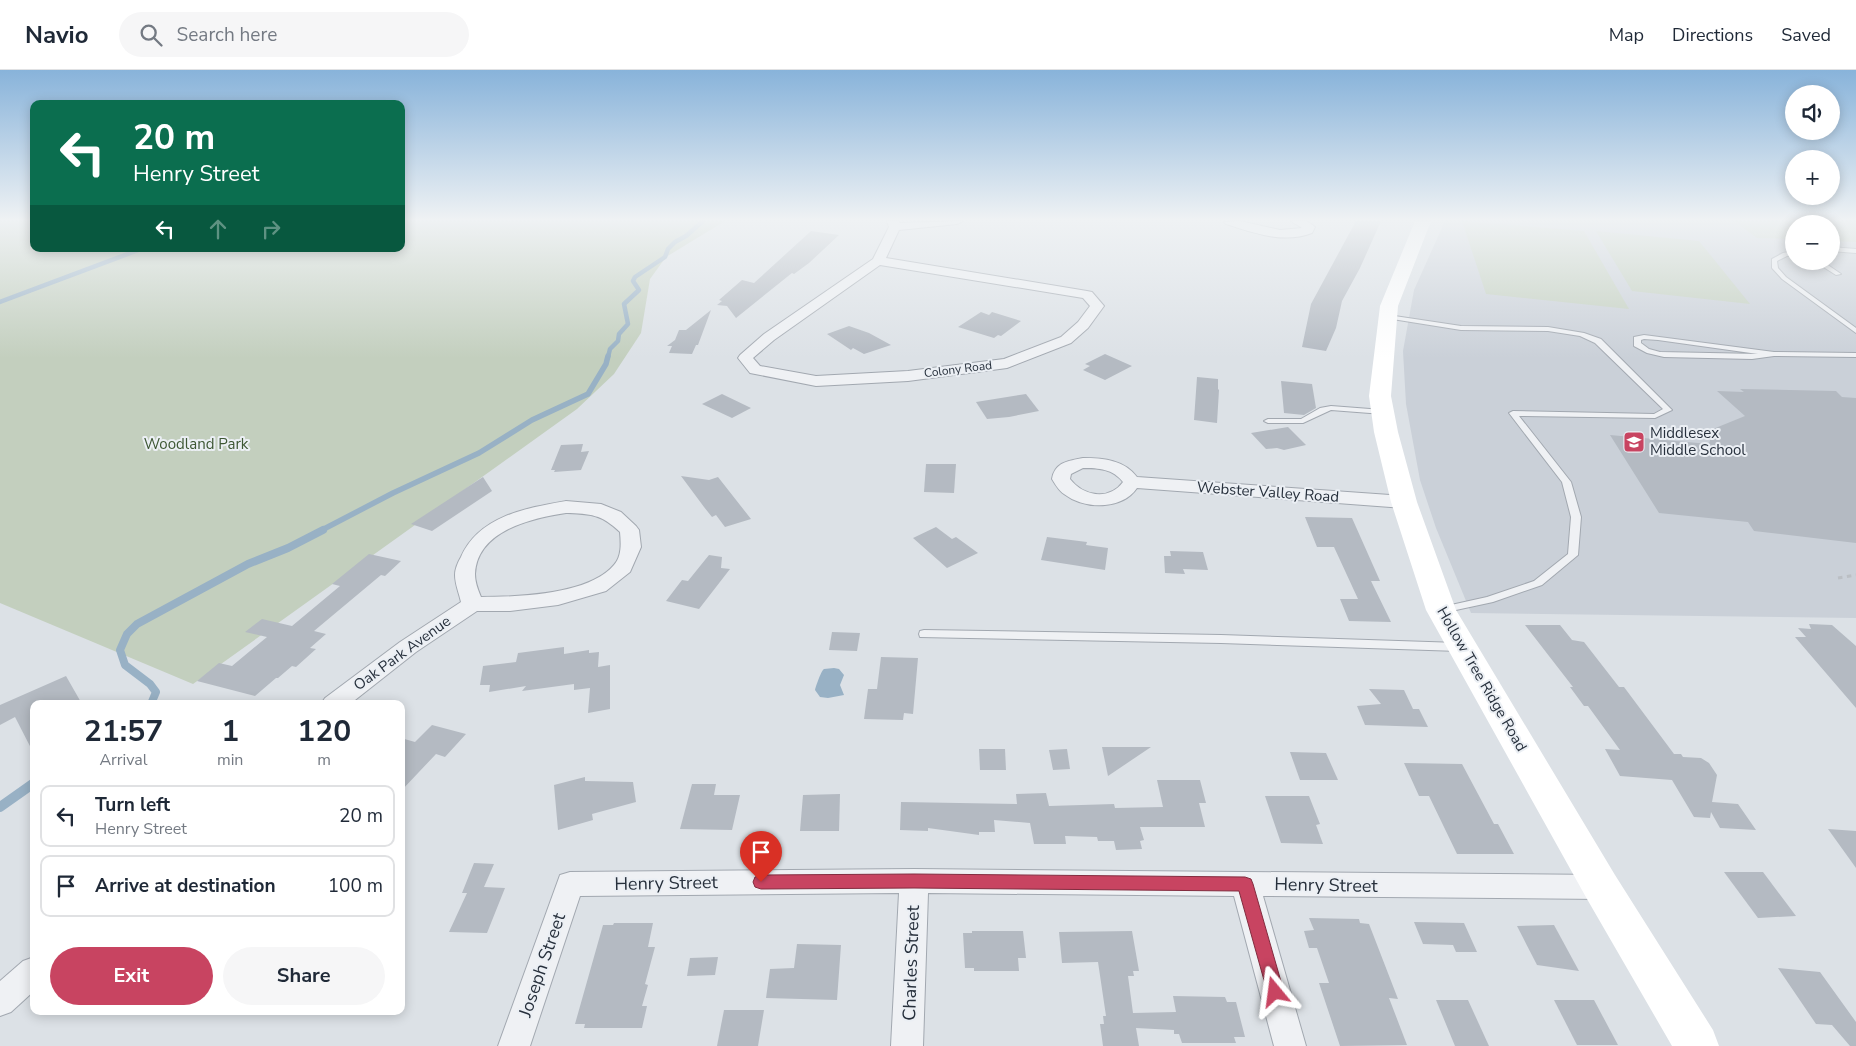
<!DOCTYPE html>
<meta charset="utf-8">
<style>
body{margin:0;font-family:"Nunito Sans",sans-serif;background:#f6f6f7;color:#1f2937;height:100vh;display:flex;flex-direction:column;font-size:19px;white-space:nowrap}
*{box-sizing:border-box;margin:0}
p{font-size:16px;color:#747a83}
.icon{flex:none;width:28px;height:28px;fill:none;stroke:currentColor;stroke-width:2;stroke-linecap:round;stroke-linejoin:round}
.map{position:relative;flex:1;overflow:hidden}
.drawer{position:absolute;left:30px;top:630px;width:375px;height:315px;display:flex;flex-direction:column;background:#fff;border-radius:10px;box-shadow:0 2px 12px #0003}
.drawer>*{flex:none}
.guide{position:absolute;left:30px;top:30px;width:375px;height:152px;border-radius:10px;box-shadow:0 2px 12px #0003;background:#0b6e4f;color:#fff;overflow:hidden}
.tools{position:absolute;left:1785px;top:15px;display:grid;gap:10px}
.tools a{display:grid;place-items:center;width:55px;height:55px;border-radius:50%;background:#fff;box-shadow:0 2px 12px #0003;font-size:25px}
.pin{position:absolute;display:grid;place-items:center;width:42px;height:42px;color:#fff;margin:-51px -21px;border-radius:50% 50% 50% 0;rotate:-45deg;box-shadow:0 0 5px #0007}
.pin .icon{rotate:45deg}
.me{position:absolute;width:55px;margin:-28px;rotate:344deg;stroke-linejoin:round;filter:drop-shadow(0 0 4px #0008)}
.turn{display:flex;align-items:center;gap:18px;height:105px;padding:0 20px;font-size:22px}
.turn .icon{width:65px;height:65px;stroke-width:2.5}
.turn b{display:block;font-size:35px;line-height:42px}
.lanes{display:flex;align-items:center;height:48px;padding:0 20px;background:#0003;justify-content:center;gap:25px;direction:ltr}
.lanes .off{opacity:.35}
.eta{display:flex;justify-content:space-evenly;align-items:center;height:85px;text-align:center}
.eta b{font-size:30px;font-weight:700;line-height:35px}
.primary-button{display:flex;gap:10px;margin-top:auto;padding:10px 20px}
.primary-button a{flex:1;height:58px;border-radius:30px;background:#c84461;color:#fff;font-size:20px;font-weight:700;line-height:58px;text-align:center}
.primary-button a+a{background:#f6f6f7;color:#1f2937}
ul{padding:0;list-style:none}
li{display:flex;align-items:center;gap:15px;height:62px;margin:0 10px 8px;padding:0 10px;border:2px solid #e0e1e3;border-radius:10px}
li div{flex:1}
li b{display:block;font-size:19px}
li em{font-style:normal}
header{display:flex;align-items:center;gap:30px;box-sizing:border-box;height:70px;padding:0 25px;background:#fff;border-bottom:1px solid #e0e1e3}
header strong{font-size:24px}
nav{display:flex;gap:28px;margin-inline-start:auto;font-size:18px}
.search{width:350px;height:45px;background:#f6f6f7;display:flex;align-items:center;gap:12px;box-sizing:border-box;padding:0 18px;border-radius:28px;color:#747a83;font-size:19px}
.map>svg:first-child{display:block}
</style>
<header>
<strong>Navio</strong>
<div class="search"><svg class="icon" aria-label="search" viewBox="0 0 24 24"><circle cx="10" cy="10" r="6"/><path d="M15 15l6 6"/></svg>Search here</div>
<nav><a>Map</a><a>Directions</a><a>Saved</a></nav>
</header>
<div class="map">
<svg width="1856" height="976" viewBox="0 0 1856 976">
<rect width="100%" height="100%" fill="#dce1e6"/>
<path fill="#cad0d8" fill-rule="evenodd" d="M1445 151H1856V548L1471 543 1436 458 1420 410 1406 334 1403 281 1414 220ZM1794 154H1831V191H1794Z"/>
<g fill="#c3cfbe">
<polygon points="0,151 34,151 34,179 401,179 401,151 725,151 666,187 650,209 641,263 614,304 577,339 193,614 0,533"/>
<polygon points="1462,151 1584,161 1629,239 1486,224"/>
<polygon points="1734,151 1856,151 1856,172 1831,171 1831,154 1794,154 1794,169 1757,168"/>
<polygon points="1596,161 1699,171 1750,234 1632,221"/>
</g>
<path fill="#98b1c5" d="M834 598 839 599 844 605 840 615 844 625 828 628 820 627 815 620C816 616 821 601 824 599Z"/>
<g fill="none" stroke-linecap="round" stroke-linejoin="round">
<g stroke="#98b1c5" stroke-width="4.5">
<polyline points="0,232 141,179"/>
<polyline points="608,287 610,279 618,271 619,264 628,254 624,234 639,220 633,211 635,207 665,187 668,179 675,172 686,166 703,151"/>
</g>
<polyline stroke="#98b1c5" stroke-width="5.5" points="320,461 393,423 479,383 532,350 588,324 606,294 608,286"/>
<polyline stroke="#98b1c5" stroke-width="8" points="151,634 156,622 150,614 125,595 120,580 127,564 137,554 248,494 288,478 323,460"/>
<polyline stroke="#98b1c5" stroke-width="10" points="0,737 34,713"/>
</g>
<g fill="#b4bac2">
<polygon points="1356,151 1381,151 1360,198 1342,231 1336,258 1326,281 1302,277 1311,234"/>
<polygon points="811,161 839,165 809,193 794,204 792,203 736,248 727,236 717,235 722,231 719,230 742,210 754,213"/>
<polygon points="711,240 698,275 696,275 692,284 669,283 672,276 667,276 675,270 679,260 686,260"/>
<polygon points="981,242 989,245 992,242 1021,251 1001,266 998,265 994,268 958,257"/>
<polygon points="849,256 869,263 891,275 864,284 853,278 851,280 827,264"/>
<polygon points="1105,284 1132,296 1105,310 1083,300 1090,296 1085,294"/>
<polygon points="1197,307 1218,309 1218,319 1219,320 1217,353 1194,350"/>
<polygon points="1281,311 1312,314 1316,338 1304,345 1284,343"/>
<polygon points="1740,319 1836,321 1842,327 1856,328 1856,473 1754,461 1748,452 1659,443 1610,365 1709,374 1713,359 1745,346 1717,321 1744,322"/>
<polygon points="722,324 751,338 732,348 702,334"/>
<polygon points="1026,324 1039,341 1009,347 987,349 976,332"/>
<polygon points="1288,357 1306,375 1284,380 1277,378 1266,379 1251,363"/>
<polygon points="583,374 581,382 589,381 581,400 554,402 555,400 551,400 561,375"/>
<polygon points="926,394 956,394 954,423 924,422"/>
<polygon points="681,406 709,410 718,407 751,449 725,457 716,445 712,447 704,437"/>
<polygon points="483,407 492,421 432,461 411,454"/>
<polygon points="1305,447 1352,448 1380,511 1371,511 1391,552 1349,551 1340,529 1358,529 1334,477 1317,477"/>
<polygon points="936,457 952,469 956,467 978,483 947,498 913,468"/>
<polygon points="1047,467 1087,472 1086,475 1108,478 1105,500 1041,490"/>
<polygon points="1170,481 1203,482 1208,500 1183,499 1185,504 1165,503 1164,486 1171,486"/>
<polygon points="369,484 401,491 385,506 381,505 314,561 326,564 310,578 316,579 296,597 292,596 278,608 276,608 255,626 197,611 219,593 232,596 267,567 245,562 262,549 292,556 340,516 332,514"/>
<polygon points="709,485 722,487 721,498 730,499 699,539 666,531 682,510 688,511"/>
<polygon points="1809,554 1832,555 1856,576 1856,638 1795,567 1806,567 1798,558 1811,559"/>
<polygon points="1525,555 1560,555 1572,570 1584,572 1619,617 1624,617 1674,684 1681,684 1683,687 1701,688 1709,693 1717,705 1712,732 1738,734 1756,760 1720,758 1711,742 1710,748 1694,747 1672,710 1620,706 1605,679 1620,680 1588,636 1584,636 1570,617 1573,617"/>
<polygon points="832,562 860,563 857,581 829,580"/>
<polygon points="564,577 564,584 589,580 589,583 599,582 598,597 610,595 610,639 588,643 590,618 574,620 574,614 522,621 526,616 489,622 490,615 480,615 483,596 516,592 518,583"/>
<polygon points="881,587 918,588 913,644 904,643 903,650 864,649 868,619 877,619"/>
<polygon points="66,606 82,634 34,634 34,684 15,647 0,655 0,635"/>
<polygon points="1369,619 1404,620 1413,639 1419,639 1428,657 1365,655 1357,636 1381,634"/>
<polygon points="432,655 466,664 445,687 436,684 401,721 401,668 415,672"/>
<polygon points="1102,677 1151,677 1108,706"/>
<polygon points="979,679 1005,679 1006,700 980,700"/>
<polygon points="1067,679 1070,699 1053,700 1049,680"/>
<polygon points="1290,682 1326,683 1338,710 1300,710"/>
<polygon points="1404,693 1462,694 1494,754 1498,754 1514,784 1457,784 1429,726 1419,726"/>
<polygon points="585,707 585,711 633,712 636,732 592,744 593,750 558,760 554,715"/>
<polygon points="1157,710 1200,710 1206,733 1199,733 1205,757 1140,757 1144,770 1140,771 1142,779 1116,780 1114,771 1098,771 1097,767 1065,766 1066,774 1034,774 1030,753 994,750 995,762 979,762 979,765 928,758 928,761 900,760 901,732 1017,734 1016,724 1046,723 1049,736 1114,734 1115,738 1163,737"/>
<polygon points="692,714 716,714 714,725 740,725 732,760 680,759"/>
<polygon points="840,724 839,761 800,761 803,725"/>
<polygon points="1265,726 1309,726 1320,754 1316,755 1323,774 1281,773"/>
<polygon points="1828,759 1856,761 1856,798"/>
<polygon points="474,793 494,794 484,817 505,818 487,863 449,862 467,823 462,823"/>
<polygon points="1724,802 1763,802 1796,846 1758,848"/>
<polygon points="1309,848 1359,849 1360,853 1369,854 1398,929 1389,928 1407,975 1340,976 1319,913 1329,913 1317,878 1309,878 1304,861 1314,860"/>
<polygon points="1414,852 1464,853 1477,882 1456,882 1453,875 1423,874"/>
<polygon points="614,853 653,853 648,877 655,877 645,914 648,915 642,936 647,936 642,958 584,958 585,954 575,954 603,855 613,855"/>
<polygon points="1554,855 1579,901 1537,895 1517,856"/>
<polygon points="972,861 1023,861 1026,888 1018,888 1019,901 974,901 974,898 965,898 963,863 972,863"/>
<polygon points="1132,861 1139,901 1133,901 1134,906 1128,906 1133,943 1176,942 1173,926 1225,927 1227,932 1236,932 1245,967 1234,967 1236,973 1182,973 1179,964 1174,964 1174,960 1136,958 1139,976 1103,976 1100,954 1104,954 1103,946 1106,946 1098,892 1062,893 1059,862"/>
<polygon points="797,874 841,875 837,930 766,928 770,899 794,898"/>
<polygon points="718,887 715,905 687,906 690,888"/>
<polygon points="1778,898 1820,902 1856,952 1856,976 1850,976 1832,955 1816,954"/>
<polygon points="1436,930 1468,930 1489,976 1455,976"/>
<polygon points="1554,930 1594,930 1618,975 1577,975"/>
<polygon points="724,940 764,940 758,976 717,976"/>
</g>
<g fill="none" stroke-linecap="round" stroke-linejoin="round">
<g stroke="#a2a8b0" stroke-width="2">
<g id="lane">
<polygon points="1831,177 1856,179 1856,183 1831,181"/>
<polygon points="1794,181 1794,185 1787,186 1777,191 1778,198 1786,207 1856,258 1856,263 1782,209 1772,198 1772,189 1783,183"/>
<polygon points="1814,191 1822,191 1841,204 1836,205"/>
<polygon points="1388,245 1461,256 1548,257 1584,263 1601,269 1672,340 1655,348 1519,346 1571,412 1581,447 1578,485 1542,515 1493,532 1442,543 1437,540 1442,537 1487,527 1534,511 1568,484 1571,447 1562,412 1509,343 1513,341 1654,344 1663,339 1595,273 1580,266 1548,261 1461,260 1386,248 1386,246"/>
<path d="M1644 265 1774 282 1856 283V287L1774 286 1752 289 1664 287 1647 283 1634 276V267ZM1644 269 1658 270 1758 284 1660 282 1649 279 1641 273V270Z"/>
<polygon points="1331,336 1383,340 1387,342 1383,344 1331,340 1303,353 1268,353 1264,351 1268,349 1301,349 1320,338"/>
<polygon points="924,560 1221,565 1459,573 1463,574 1465,577 1463,580 1459,581 1221,573 920,567 919,564 920,561"/>
</g>
</g>
<g stroke="#a2a8b0" stroke-width="2">
<g id="street">
<path d="M887 151H899V153L963 151 957 154 899 160 886 188 1087 221 1092 222 1104 236 1088 258 1071 273 1007 298 908 311 816 316 750 303 738 288 740 285 764 264 873 189 889 157ZM880 195 1083 228 1090 236 1078 252 1061 267 1004 289 908 301 816 306 760 296 753 288 774 270Z"/>
<path d="M1240 151 1280 160 1302 158 1291 151H1307L1315 157 1312 163C1284 174 1254 163 1226 154L1224 152Z"/>
<path d="M1083 388C1104 388 1124 390 1137 407L1404 426 1411 428 1413 432 1411 436 1404 438 1137 418C1122 440 1085 440 1064 424 1059 421 1055 414 1052 409 1055 392 1068 391 1083 388ZM1083 398C1099 398 1113 399 1123 412 1109 431 1083 426 1070 409L1071 404Z"/>
<path d="M566 431 601 434 621 442 636 456 639 460 641 477 630 502 606 521 558 535 510 541H477L416 582 350 634H321L325 628 400 572 461 532C459 523 455 514 455 505 455 499 458 492 461 487 479 446 526 438 566 431ZM566 443C591 444 601 444 620 462 621 473 622 486 614 495 589 525 516 527 481 527 478 520 475 512 475 504 477 460 533 448 566 443Z"/>
<polygon points="914,799 1601,805 1611,808 1615,817 1611,826 1601,829 1263,826 1306,976 1274,976 1234,826 928,823 923,976 891,976 899,823 580,826 530,976 498,976 560,805 570,802"/>
<polygon points="34,887 34,921 11,942 0,946 0,911 23,891"/>
</g>
</g>
<polyline stroke="#bbbfc4" stroke-width="3" stroke-dasharray="4.5 4.5" stroke-linecap="butt" points="1838,508 1856,505"/>
<use href="#lane" fill="#eff1f4" fill-rule="evenodd"/>
<use href="#street" fill="#eff1f4" fill-rule="evenodd"/>
<polygon fill="#fff" fill-rule="evenodd" points="1415,151 1431,151 1398,236 1391,326 1398,362 1417,432 1456,540 1615,805 1713,960 1719,976 1672,976 1587,829 1426,540 1391,432 1374,362 1369,326 1380,236"/>
</g>
<linearGradient id="sky" x2="0" y2="1"><stop stop-color="#88b3da"/><stop offset="0.52" stop-color="#eff2f4"/><stop offset="1" stop-color="#eff2f4" stop-opacity="0"/></linearGradient>
<rect width="1856" height="288" fill="url(#sky)"/>
<polygon fill="#c84461" stroke="#822c3f" points="914,804 1245,807 1251,809 1253,814 1284,922 1282,928 1275,930 1269,928 1239,821 914,818 761,819 755,817 753,812 755,807 761,805"/>
<defs>
<g id="school-square" transform="scale(1.125)"><rect x="-9" y="-9" width="18" height="18" rx="4" fill="#c84461" stroke="#ebeff4"/><path d="M0-5L7-2L0 1L-7-2ZM-4 1L0 2.5L4 1V4Q0 6-4 4Z" fill="#fff"/></g>
</defs>
<g fill-rule="evenodd">
<use href="#school-square" x="1634" y="372"/>
</g>
<g text-anchor="middle" stroke-width="4" stroke-linejoin="round" paint-order="stroke">
<g font-size="12" fill="#27303c" stroke="#ebeff4">
<text transform="translate(958 299) rotate(-7)" y="4">Colony Road</text>
</g>
<g font-size="15" fill="#27303c" stroke="#ebeff4" text-anchor="start">
<text x="1650" y="368">Middlesex<tspan x="1650" dy="17">Middle School</tspan></text>
</g>
<g font-size="15" fill="#3d5734" stroke="#ebeff4">
<text x="196" y="379">Woodland Park</text>
</g>
<g font-size="15" fill="#27303c" stroke="#ebeff4">
<text transform="translate(1268 422) rotate(4)" y="5">Webster Valley Road</text>
<text transform="translate(402 583) rotate(-36)" y="5">Oak Park Avenue</text>
<text transform="translate(1482 609) rotate(60)" y="5">Hollow Tree Ridge Road</text>
</g>
<g font-size="18" fill="#27303c" stroke="#ebeff4">
<text transform="translate(666 813) rotate(-1)" y="6">Henry Street</text>
<text transform="translate(1326 815) rotate(1)" y="6">Henry Street</text>
<text transform="translate(911 893) rotate(-88)" y="6">Charles Street</text>
<text transform="translate(542 895) rotate(-71)" y="6">Joseph Street</text>
</g>
</g>
</svg>
<div class="tools">
<a><svg class="icon" aria-label="sound" viewBox="0 0 24 24"><path d="M4 9h4l5-4v14l-5-4H4zM17 9q2 3 0 6"/></svg></a>
<a>+</a>
<a>−</a>
</div>
<div class="pin" style="left:761px;top:812px;background:#d93025"><svg class="icon" aria-label="arrive" viewBox="0 0 24 24"><path d="M6 21V4h12l-3 4 3 4H6"/></svg></div>
<svg class="me" style="left:1275px;top:922px" viewBox="-20 -20 40 40"><path d="M0-17L14 15 0 8-14 15z" fill="#c84461" stroke="#fff" stroke-width="4"/></svg>
<div class="guide">
<div class="turn"><svg class="icon" aria-label="left" viewBox="0 0 24 24"><path d="M17 20v-9H6M10 6l-5 5 5 5"/></svg><div><b>20 m</b>Henry Street</div></div>
<div class="lanes"><svg class="icon" aria-label="left" viewBox="0 0 24 24"><path d="M17 20v-9H6M10 6l-5 5 5 5"/></svg><svg class="icon off" aria-label="ahead" viewBox="0 0 24 24"><path d="M12 20V5M6 11l6-6 6 6"/></svg><svg class="icon off" aria-label="right" viewBox="0 0 24 24"><path d="M7 20v-9h11M14 6l5 5-5 5"/></svg></div>
</div>
<section class="drawer">
<div class="eta">
<div><b>21:57</b><p>Arrival</p></div>
<div><b>1</b><p>min</p></div>
<div><b>120</b><p>m</p></div>
</div>
<ul>
<li><svg class="icon" aria-label="left" viewBox="0 0 24 24"><path d="M17 20v-9H6M10 6l-5 5 5 5"/></svg><div><b>Turn left</b><p>Henry Street</p></div><em>20 m</em></li>
<li><svg class="icon" aria-label="arrive" viewBox="0 0 24 24"><path d="M6 21V4h12l-3 4 3 4H6"/></svg><div><b>Arrive at destination</b></div><em>100 m</em></li>
</ul>
<div class="primary-button"><a>Exit</a><a>Share</a></div>
</section>
</div>
